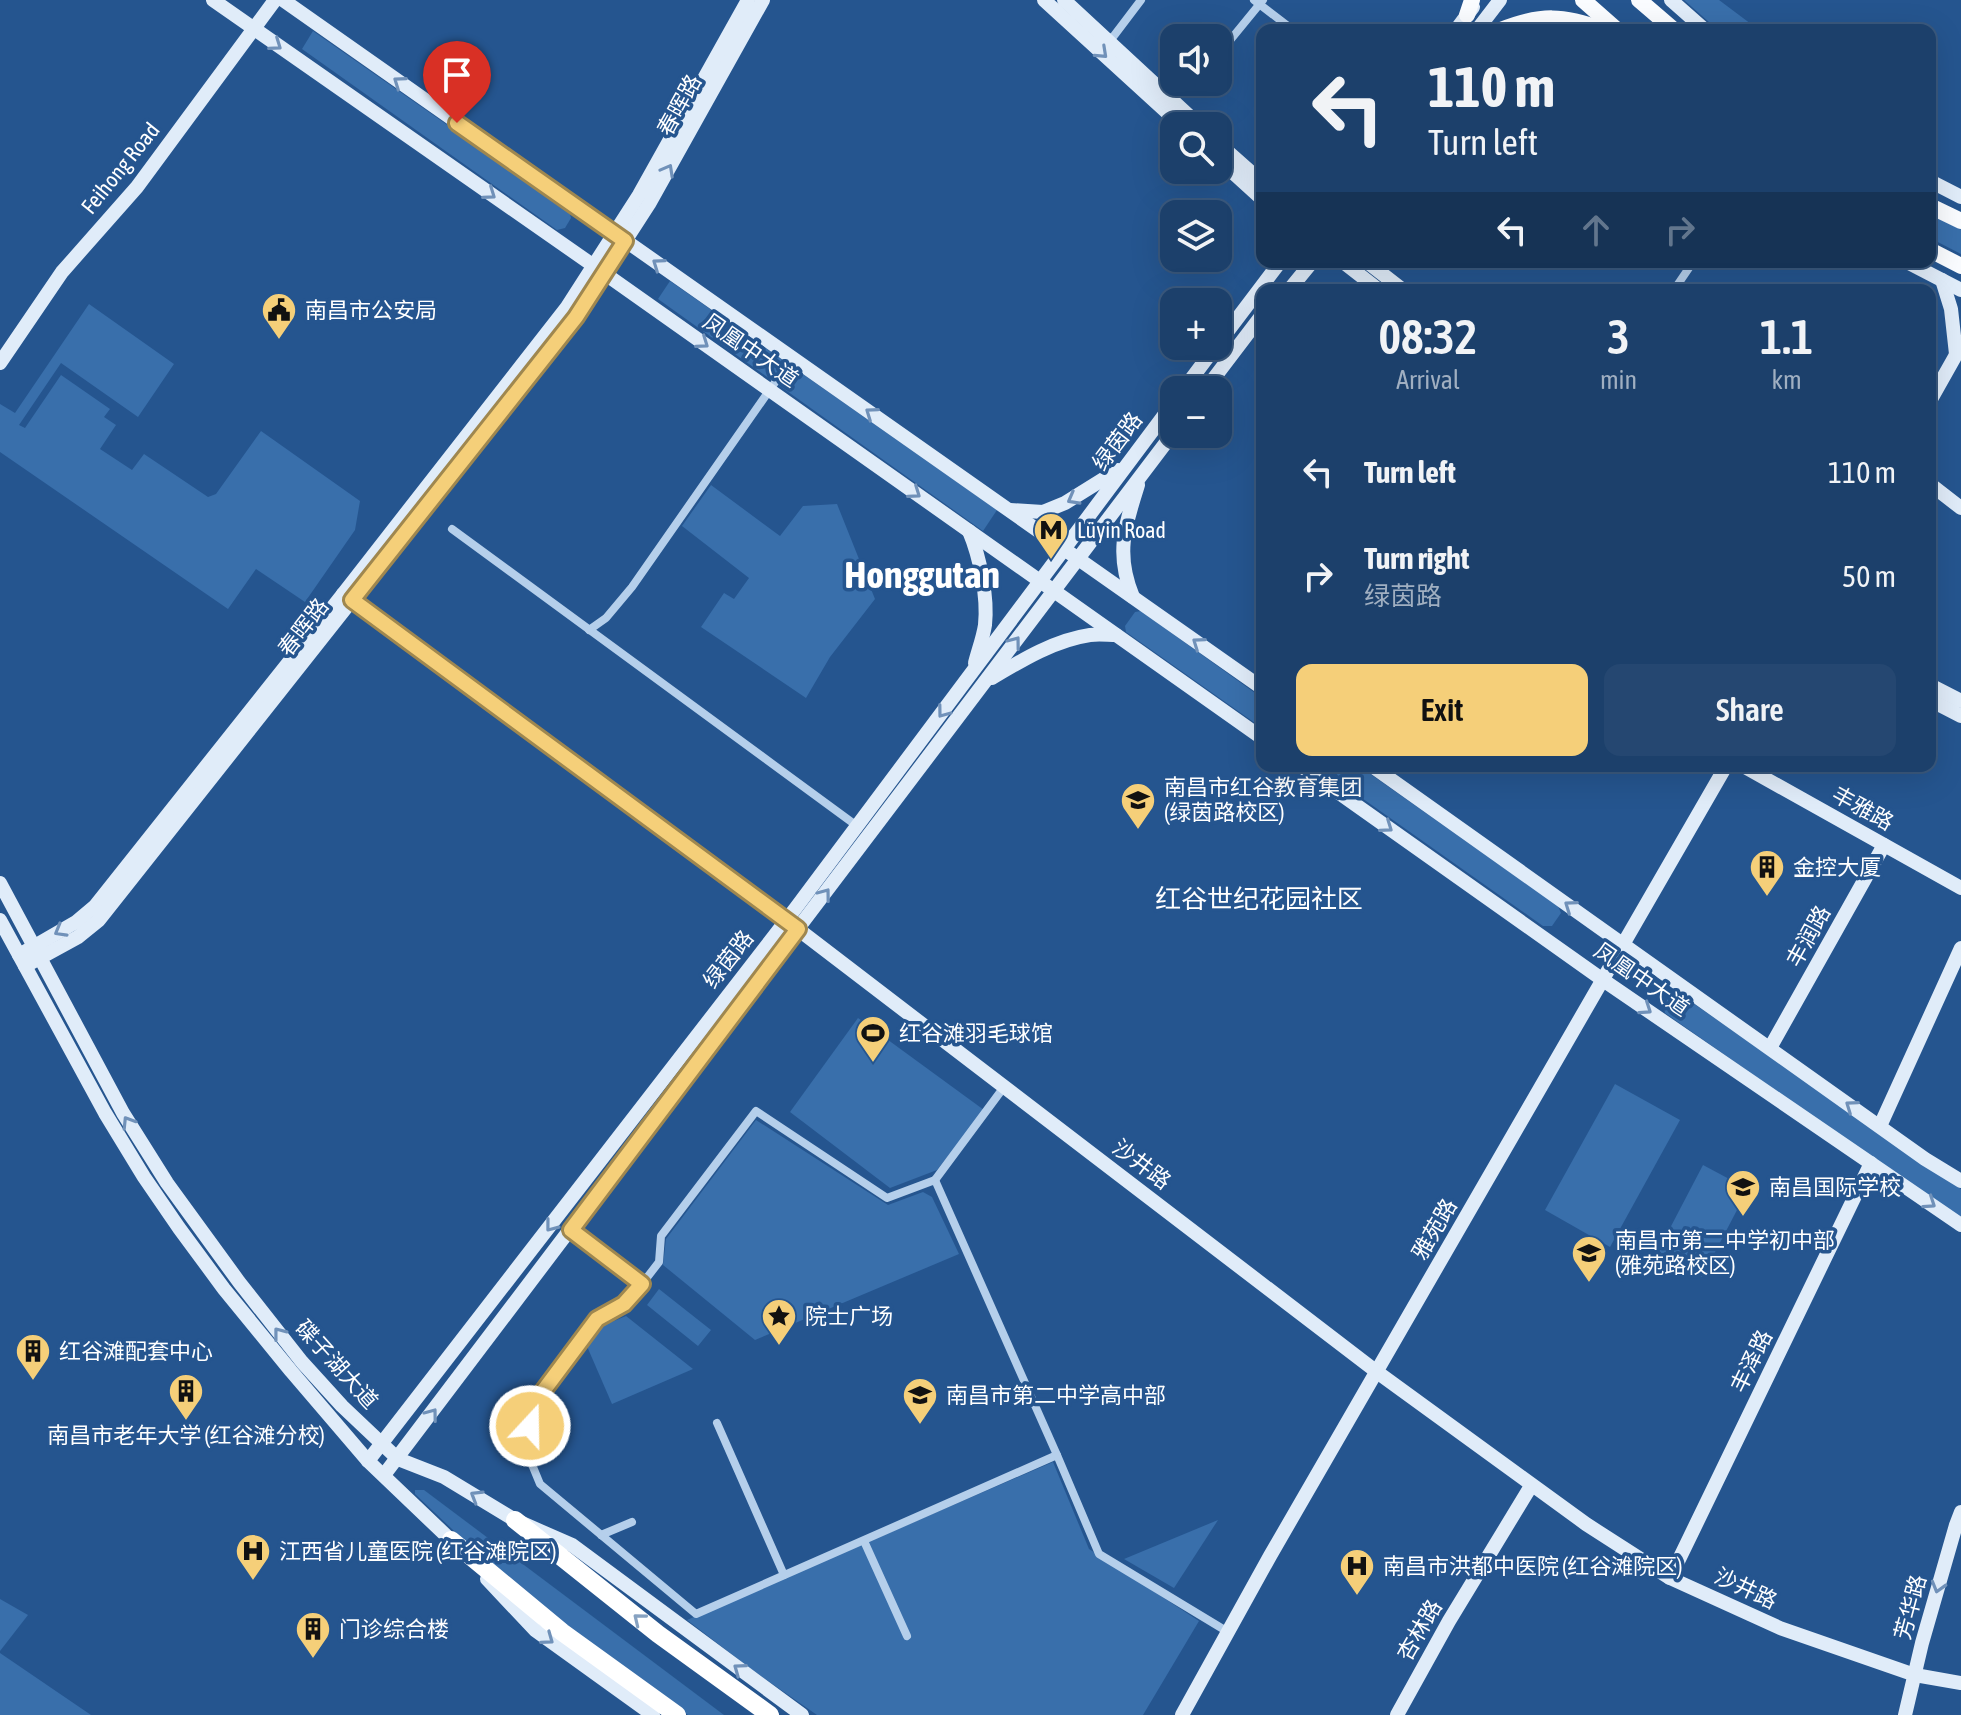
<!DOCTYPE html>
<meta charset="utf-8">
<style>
body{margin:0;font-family:"Asap Condensed","Noto Sans SC",sans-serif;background:#254771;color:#f1f3f6;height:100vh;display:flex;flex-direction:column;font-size:30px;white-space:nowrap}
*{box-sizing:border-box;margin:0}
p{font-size:26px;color:#a0afc1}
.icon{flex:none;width:44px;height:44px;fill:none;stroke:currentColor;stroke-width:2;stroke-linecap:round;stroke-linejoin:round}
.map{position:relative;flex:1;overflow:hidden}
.sheet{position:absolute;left:1256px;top:284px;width:680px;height:488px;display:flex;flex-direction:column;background:#1c406b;border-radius:16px;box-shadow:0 8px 32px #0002,0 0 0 2px #3a597e}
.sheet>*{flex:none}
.banner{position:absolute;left:1256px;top:24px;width:680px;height:244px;border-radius:16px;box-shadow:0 8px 32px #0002,0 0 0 2px #3a597e;background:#1c406b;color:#f1f3f6;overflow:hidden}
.tools{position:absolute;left:1160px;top:24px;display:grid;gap:16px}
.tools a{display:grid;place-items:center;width:72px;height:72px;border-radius:16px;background:#1c406b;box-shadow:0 8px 32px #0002,0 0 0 2px #3a597e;font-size:40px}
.pin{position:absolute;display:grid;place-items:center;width:68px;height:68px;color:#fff;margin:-82px -34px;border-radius:50% 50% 50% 0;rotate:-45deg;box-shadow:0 0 8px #0007}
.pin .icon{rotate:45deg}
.me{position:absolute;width:88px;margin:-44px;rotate:21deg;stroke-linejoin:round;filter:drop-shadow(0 0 6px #0008)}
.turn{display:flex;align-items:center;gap:28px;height:168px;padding:0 40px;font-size:36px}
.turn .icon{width:104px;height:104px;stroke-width:2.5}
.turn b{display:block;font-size:56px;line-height:68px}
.lanes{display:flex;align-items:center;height:76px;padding:0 40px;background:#0003;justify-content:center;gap:40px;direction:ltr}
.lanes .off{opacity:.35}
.eta{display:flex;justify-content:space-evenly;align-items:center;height:136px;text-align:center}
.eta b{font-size:48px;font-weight:600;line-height:56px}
.primary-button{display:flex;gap:16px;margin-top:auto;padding:16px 40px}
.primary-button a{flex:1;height:92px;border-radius:16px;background:#f5cf79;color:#111;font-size:32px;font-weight:600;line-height:92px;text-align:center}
.primary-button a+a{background:#254771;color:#f1f3f6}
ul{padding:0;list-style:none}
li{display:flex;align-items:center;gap:24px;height:104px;padding:0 40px}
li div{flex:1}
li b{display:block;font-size:30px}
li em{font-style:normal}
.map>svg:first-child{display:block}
</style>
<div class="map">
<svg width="1961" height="1715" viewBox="0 0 1961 1715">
<rect width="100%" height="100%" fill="#25558f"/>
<g fill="#396fab">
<polygon points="1684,0 1719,0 1759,30 1718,30"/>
<polygon points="313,31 569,210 571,218 565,228 557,230 302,49"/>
<polygon points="1930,213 1961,228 1961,254 1930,238"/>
<polygon points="670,281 997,510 983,531 658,299"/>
<polygon points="89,304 174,364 138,417 61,363 19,425 25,428 61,375 110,409 104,417 116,425 100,449 132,470 144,454 208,497 216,494 261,431 360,501 355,530 305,602 256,569 228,609 0,452 0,404 15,413"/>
<polygon points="711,485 780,536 803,506 837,504 875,599 830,657 806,698 701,627 724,593 734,599 749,578 682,526"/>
<polygon points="1141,611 1262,698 1262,728 1126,632 1125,626 1135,612"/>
<polygon points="1344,766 1359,766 1558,906 1561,913 1552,926 1543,926 1342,784 1337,774"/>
<polygon points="1677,992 1961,1189 1961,1220 1665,1013 1664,1007 1670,994"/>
<polygon points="858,1018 984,1110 937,1170 890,1188 790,1112"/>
<polygon points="1615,1084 1680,1120 1610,1247 1545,1210"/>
<polygon points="756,1120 888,1205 923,1192 932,1197 959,1254 755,1340 663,1265 666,1239"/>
<polygon points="1703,1165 1748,1189 1702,1277 1657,1253"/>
<polygon points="659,1289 711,1330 698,1346 647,1305"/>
<polygon points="626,1316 693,1369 612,1404 586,1344 592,1330"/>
<polygon points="1053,1462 1089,1549 1199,1621 1143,1715 817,1715 751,1669 687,1620"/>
<polygon points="415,1490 424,1490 724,1715 688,1715 509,1583 415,1494"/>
<polygon points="1218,1520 1174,1588 1124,1559"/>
<polygon points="0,1599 28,1615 0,1651"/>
<polygon points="0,1653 91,1715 0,1715"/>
</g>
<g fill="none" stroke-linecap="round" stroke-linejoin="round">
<g stroke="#b5cfeb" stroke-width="8">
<polyline points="1254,0 1293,30"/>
<polyline points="1106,38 1113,37 1141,0"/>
<polyline points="1218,55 1263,0"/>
<polyline points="1674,290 1693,262"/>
<polyline points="452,529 857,826"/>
<polyline points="589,630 606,618 632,587 792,358"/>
<polyline points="935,1180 1004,1087"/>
<polyline points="571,1230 642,1284 624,1304 597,1319 535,1402 526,1450 540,1484 696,1614 1057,1455 935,1180 887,1198 756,1111 661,1236 659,1262 642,1284"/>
<polyline points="717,1423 784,1575"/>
<polyline points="1057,1455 1099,1554 1228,1632"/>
<polyline points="601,1535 632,1522"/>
<polyline points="864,1541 907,1636"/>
</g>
<g stroke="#e0ecf9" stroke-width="14">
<polyline points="213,0 594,266 1262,738"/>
<polyline points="283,0 1262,688"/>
<polyline points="1044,0 1182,126"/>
<polyline points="1064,0 1200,126"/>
<polyline points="1671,0 1705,30"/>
<polyline points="1456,30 1473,7"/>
<polyline points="1477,30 1500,0"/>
<polyline points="1218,143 1262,182"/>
<polyline points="1218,159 1262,199"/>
<polyline points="1930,181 1961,197"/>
<polyline points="1343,262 1379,290"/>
<polyline points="1367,262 1403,290"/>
<polyline points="1907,262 1961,290"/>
<polyline points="1942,280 1951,309 1956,354 1961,350"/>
<polyline points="1289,290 1312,262"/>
<polyline points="1218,344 1280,262"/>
<polyline points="0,363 62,272 137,187 275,0"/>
<polyline points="1183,390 1216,346"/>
<polyline points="1205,390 1262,315"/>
<polyline points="1930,401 1961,346"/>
<polyline points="1930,484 1961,508"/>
<polyline points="1010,510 1043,512 1065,503 1118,470"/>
<path d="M969 531C980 557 988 597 985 625 983 638 978 651 975 663"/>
<polyline points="343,594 786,920 1377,1372 1586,1524 1670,1578 1780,1628 1915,1675 1961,1683"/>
<path d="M1133 597C1115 554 1125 526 1138 485"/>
<path d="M992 678C1022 660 1055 640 1090 635 1099 634 1108 635 1116 635"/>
<polyline points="1930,685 1961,701"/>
<polyline points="1930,700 1961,716"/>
<polyline points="1301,766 1603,980 1961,1225"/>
<polyline points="1372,766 1925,1159 1961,1181"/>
<polyline points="1743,766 1961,888"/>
<polyline points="0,883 123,1113 167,1183 239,1282 302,1362 342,1406 398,1459 444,1477 515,1520 572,1545 802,1715"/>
<polyline points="0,920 105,1113 144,1177 179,1228 224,1289 291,1371 368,1461 457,1546"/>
<polyline points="19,955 76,922 95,906 343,594 567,307 639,195 748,0"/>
<polyline points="25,966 78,937 99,920 576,317 649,204 763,0"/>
<polyline points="1770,1048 1884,845"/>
<polyline points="1880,1126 1961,948"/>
<polyline points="368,1461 795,909 1174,402"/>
<polyline points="384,1475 1174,432"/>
<polyline points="1670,1578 1871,1163"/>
<polyline points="487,1579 535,1630 653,1715"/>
<polyline points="1182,1715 1270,1556 1726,766"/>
<polyline points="1397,1715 1449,1621 1531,1486"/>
<polyline points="1905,1715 1922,1643 1956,1525 1961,1512"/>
</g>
<g stroke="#fafcff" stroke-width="16">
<polyline points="1583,0 1617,30"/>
<polyline points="1639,0 1674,30"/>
<polyline points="1467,15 1472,0"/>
<path d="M1501 30C1541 14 1563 15 1604 30"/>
<polyline points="1930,206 1961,221"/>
<polyline points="1930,250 1961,266"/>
</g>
<g stroke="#fff" stroke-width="18">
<polyline points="515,1520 658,1634 770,1715"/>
<polyline points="451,1540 562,1632 677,1715"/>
</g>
</g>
<defs><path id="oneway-chevron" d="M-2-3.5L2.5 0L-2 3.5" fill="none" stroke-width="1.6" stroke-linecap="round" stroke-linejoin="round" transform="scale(2)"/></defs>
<g stroke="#7091b9">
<use href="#oneway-chevron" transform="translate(276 45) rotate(35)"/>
<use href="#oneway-chevron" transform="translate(1102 53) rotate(43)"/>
<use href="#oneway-chevron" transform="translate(399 82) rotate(-145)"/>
<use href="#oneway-chevron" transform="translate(668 170) rotate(-61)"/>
<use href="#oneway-chevron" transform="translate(490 194) rotate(35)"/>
<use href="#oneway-chevron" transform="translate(658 264) rotate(-145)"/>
<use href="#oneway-chevron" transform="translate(703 343) rotate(35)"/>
<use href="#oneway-chevron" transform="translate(871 413) rotate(-145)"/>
<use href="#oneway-chevron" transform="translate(915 493) rotate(35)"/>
<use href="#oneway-chevron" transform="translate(1073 499) rotate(151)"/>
<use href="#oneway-chevron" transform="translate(1015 642) rotate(-53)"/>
<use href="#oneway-chevron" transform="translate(1198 643) rotate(-145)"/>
<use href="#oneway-chevron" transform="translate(943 712) rotate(127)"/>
<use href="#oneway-chevron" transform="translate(1387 827) rotate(35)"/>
<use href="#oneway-chevron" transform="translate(825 894) rotate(-53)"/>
<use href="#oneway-chevron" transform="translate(1570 906) rotate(-145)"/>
<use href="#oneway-chevron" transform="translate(60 931) rotate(150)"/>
<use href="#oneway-chevron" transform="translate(1646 1009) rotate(34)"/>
<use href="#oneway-chevron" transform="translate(1851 1106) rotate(-145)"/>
<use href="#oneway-chevron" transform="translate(128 1122) rotate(-122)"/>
<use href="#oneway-chevron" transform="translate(1930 1203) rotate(34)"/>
<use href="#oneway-chevron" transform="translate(551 1226) rotate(128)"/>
<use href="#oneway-chevron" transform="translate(279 1333) rotate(-128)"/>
<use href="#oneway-chevron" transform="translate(432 1414) rotate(-53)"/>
<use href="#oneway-chevron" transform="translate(476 1496) rotate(-149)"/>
<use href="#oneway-chevron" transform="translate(1938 1587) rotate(106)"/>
<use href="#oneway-chevron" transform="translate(548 1639) rotate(36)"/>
<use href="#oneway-chevron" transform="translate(739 1669) rotate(-144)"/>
</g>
<use stroke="#87a2c1" href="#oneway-chevron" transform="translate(639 1619) rotate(-141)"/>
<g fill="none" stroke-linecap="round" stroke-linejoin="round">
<g stroke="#9f874f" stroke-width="20">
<polyline id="route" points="457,123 625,241 576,317 352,600 798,929 571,1230 642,1284 624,1304 597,1319 535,1402 530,1426"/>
</g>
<use href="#route" stroke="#f5cf79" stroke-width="14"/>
</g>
<defs>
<g id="civic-pin" transform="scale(1.8)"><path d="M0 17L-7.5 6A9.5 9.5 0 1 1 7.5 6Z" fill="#f5cf79" stroke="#25558f"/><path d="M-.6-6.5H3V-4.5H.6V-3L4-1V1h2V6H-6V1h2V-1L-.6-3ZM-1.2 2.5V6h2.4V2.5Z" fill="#111"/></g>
<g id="metro-pin" transform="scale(1.8)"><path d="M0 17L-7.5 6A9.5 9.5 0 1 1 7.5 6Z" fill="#f5cf79" stroke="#25558f"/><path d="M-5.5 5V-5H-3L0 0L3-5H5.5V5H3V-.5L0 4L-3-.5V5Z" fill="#111"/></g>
<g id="school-pin" transform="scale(1.8)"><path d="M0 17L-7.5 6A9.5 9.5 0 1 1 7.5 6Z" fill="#f5cf79" stroke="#25558f"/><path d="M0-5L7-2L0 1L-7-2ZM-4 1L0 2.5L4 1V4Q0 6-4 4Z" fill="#111"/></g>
<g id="building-pin" transform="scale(1.8)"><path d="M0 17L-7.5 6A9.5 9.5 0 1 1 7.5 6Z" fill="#f5cf79" stroke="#25558f"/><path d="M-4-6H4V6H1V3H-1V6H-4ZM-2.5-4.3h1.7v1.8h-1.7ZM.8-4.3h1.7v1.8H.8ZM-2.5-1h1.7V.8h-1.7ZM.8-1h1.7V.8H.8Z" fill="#111"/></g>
<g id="stadium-pin" transform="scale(1.8)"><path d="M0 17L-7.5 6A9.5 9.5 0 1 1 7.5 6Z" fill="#f5cf79" stroke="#25558f"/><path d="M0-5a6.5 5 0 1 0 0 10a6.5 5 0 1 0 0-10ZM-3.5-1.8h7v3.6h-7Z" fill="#111"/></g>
<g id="sight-pin" transform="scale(1.8)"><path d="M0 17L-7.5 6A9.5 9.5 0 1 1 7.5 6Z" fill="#f5cf79" stroke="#25558f"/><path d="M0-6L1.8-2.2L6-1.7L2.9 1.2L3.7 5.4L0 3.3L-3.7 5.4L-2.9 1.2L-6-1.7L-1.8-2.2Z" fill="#111"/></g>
<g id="hospital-pin" transform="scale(1.8)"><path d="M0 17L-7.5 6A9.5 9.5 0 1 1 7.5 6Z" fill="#f5cf79" stroke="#25558f"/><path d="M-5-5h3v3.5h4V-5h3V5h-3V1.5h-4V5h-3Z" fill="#111"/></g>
</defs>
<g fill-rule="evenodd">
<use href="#civic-pin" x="279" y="310"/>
<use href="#metro-pin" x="1051" y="530"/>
<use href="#school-pin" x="1138" y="800"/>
<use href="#building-pin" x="1767" y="867"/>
<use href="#stadium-pin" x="873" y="1033"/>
<use href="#school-pin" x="1743" y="1187"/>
<use href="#school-pin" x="1589" y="1253"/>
<use href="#sight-pin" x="779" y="1316"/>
<use href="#building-pin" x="33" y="1351"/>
<use href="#building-pin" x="186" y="1391"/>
<use href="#school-pin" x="920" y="1395"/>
<use href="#hospital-pin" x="253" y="1551"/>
<use href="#hospital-pin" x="1357" y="1566"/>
<use href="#building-pin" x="313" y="1629"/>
</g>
<g text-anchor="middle" stroke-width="7" stroke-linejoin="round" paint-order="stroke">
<g font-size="22" fill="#fff" stroke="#25558f">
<text transform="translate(679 105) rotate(-61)" y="8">春晖路</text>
<text transform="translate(120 168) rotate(-51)" y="8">Feihong Road</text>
<text transform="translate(751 350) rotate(35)" y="8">凤凰中大道</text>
<text transform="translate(1117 441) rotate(-53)" y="8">绿茵路</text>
<text transform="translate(303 627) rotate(-52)" y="8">春晖路</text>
<text transform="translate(1863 808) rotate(29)" y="8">丰雅路</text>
<text transform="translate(1808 936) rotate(-61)" y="8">丰润路</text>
<text transform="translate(728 959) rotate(-52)" y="8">绿茵路</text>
<text transform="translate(1642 979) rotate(35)" y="8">凤凰中大道</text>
<text transform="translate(1142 1164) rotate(37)" y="8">沙井路</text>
<text transform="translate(1434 1229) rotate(-60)" y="8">雅苑路</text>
<text transform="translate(1751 1361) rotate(-64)" y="8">丰泽路</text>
<text transform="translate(337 1364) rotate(48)" y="8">碟子湖大道</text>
<text transform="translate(1746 1588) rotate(25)" y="8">沙井路</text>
<text transform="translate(1910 1607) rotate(-75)" y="8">芳华路</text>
<text transform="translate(1419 1630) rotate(-60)" y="8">杏林路</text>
</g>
<g font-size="22" fill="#fff" stroke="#25558f" text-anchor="start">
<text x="305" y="318">南昌市公安局</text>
<text x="1077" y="538">Lüyin Road</text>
<text x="1164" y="795">南昌市红谷教育集团<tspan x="1164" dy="25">(绿茵路校区)</tspan></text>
<text x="1793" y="875">金控大厦</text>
<text x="899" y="1041">红谷滩羽毛球馆</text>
<text x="1769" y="1195">南昌国际学校</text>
<text x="1615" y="1248">南昌市第二中学初中部<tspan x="1615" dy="25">(雅苑路校区)</tspan></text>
<text x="805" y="1324">院士广场</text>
<text x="59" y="1359">红谷滩配套中心</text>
<text x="946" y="1403">南昌市第二中学高中部</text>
<text x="186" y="1443" text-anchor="middle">南昌市老年大学 (红谷滩分校)</text>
<text x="279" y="1559">江西省儿童医院 (红谷滩院区)</text>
<text x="1383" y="1574">南昌市洪都中医院 (红谷滩院区)</text>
<text x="339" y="1637">门诊综合楼</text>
</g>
<g font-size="26" fill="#fff" stroke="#25558f">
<text x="1259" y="908">红谷世纪花园社区</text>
</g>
<g font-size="38" font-weight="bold" fill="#fff" stroke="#25558f">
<text x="922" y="588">Honggutan</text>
</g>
</g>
</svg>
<div class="tools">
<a><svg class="icon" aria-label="sound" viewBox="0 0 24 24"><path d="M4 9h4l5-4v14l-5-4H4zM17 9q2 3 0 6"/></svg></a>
<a><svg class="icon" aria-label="search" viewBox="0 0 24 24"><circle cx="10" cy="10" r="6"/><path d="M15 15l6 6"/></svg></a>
<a><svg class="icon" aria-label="layers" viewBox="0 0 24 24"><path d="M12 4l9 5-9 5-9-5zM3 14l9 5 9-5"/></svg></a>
<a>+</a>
<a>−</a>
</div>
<div class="pin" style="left:457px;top:123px;background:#d93025"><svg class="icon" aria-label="arrive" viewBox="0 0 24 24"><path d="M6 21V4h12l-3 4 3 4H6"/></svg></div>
<svg class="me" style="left:530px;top:1426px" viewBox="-20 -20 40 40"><circle r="17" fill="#f5cf79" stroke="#fff" stroke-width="3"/><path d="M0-11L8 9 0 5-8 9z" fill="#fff"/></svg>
<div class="banner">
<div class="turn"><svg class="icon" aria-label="left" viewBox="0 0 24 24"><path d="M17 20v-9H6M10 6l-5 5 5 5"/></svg><div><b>110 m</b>Turn left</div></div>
<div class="lanes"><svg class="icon" aria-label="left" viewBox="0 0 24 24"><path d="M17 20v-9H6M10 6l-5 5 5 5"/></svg><svg class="icon off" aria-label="ahead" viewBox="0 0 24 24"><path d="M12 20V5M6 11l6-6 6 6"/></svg><svg class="icon off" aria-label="right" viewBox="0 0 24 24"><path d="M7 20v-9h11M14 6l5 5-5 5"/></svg></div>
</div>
<section class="sheet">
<div class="eta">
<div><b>08:32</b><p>Arrival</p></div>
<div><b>3</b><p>min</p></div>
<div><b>1.1</b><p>km</p></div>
</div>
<ul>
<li><svg class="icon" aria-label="left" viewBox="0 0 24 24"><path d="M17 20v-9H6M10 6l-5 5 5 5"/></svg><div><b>Turn left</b></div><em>110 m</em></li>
<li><svg class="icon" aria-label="right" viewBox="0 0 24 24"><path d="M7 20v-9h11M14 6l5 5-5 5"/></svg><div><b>Turn right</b><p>绿茵路</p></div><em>50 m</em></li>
</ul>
<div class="primary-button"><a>Exit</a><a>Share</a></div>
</section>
</div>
